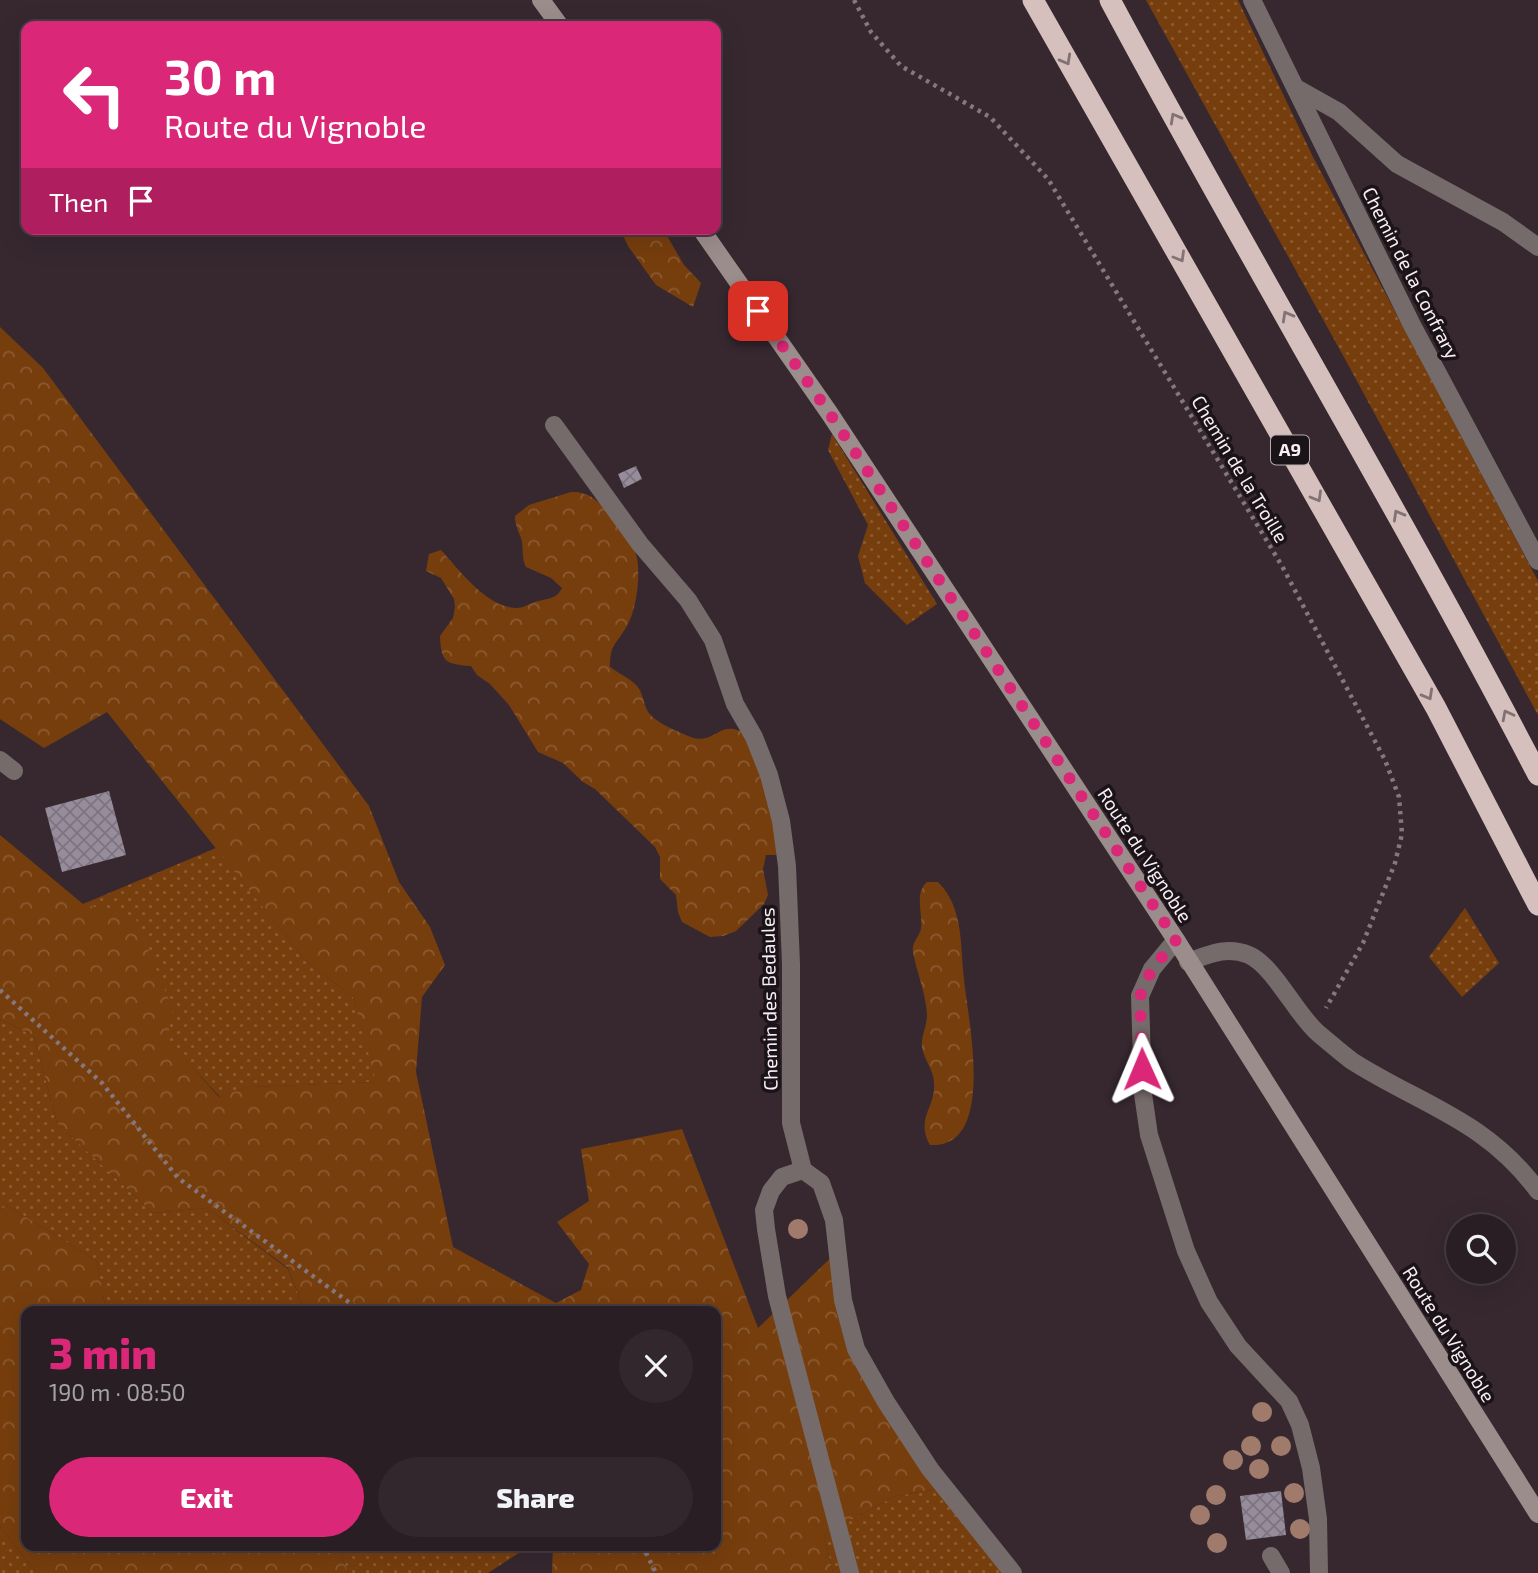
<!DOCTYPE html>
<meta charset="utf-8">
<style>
body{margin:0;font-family:"Exo 2",sans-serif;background:#31272c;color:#f1f3f6;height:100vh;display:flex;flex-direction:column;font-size:26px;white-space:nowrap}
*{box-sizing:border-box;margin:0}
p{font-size:23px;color:#a5a2a6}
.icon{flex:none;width:38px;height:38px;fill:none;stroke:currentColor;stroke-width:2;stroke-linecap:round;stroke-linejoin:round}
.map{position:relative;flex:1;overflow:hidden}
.panel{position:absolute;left:21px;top:1306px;width:700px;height:245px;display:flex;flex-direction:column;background:#291e24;border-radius:14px;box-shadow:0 7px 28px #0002,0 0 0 2px #453c41}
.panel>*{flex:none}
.guide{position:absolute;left:21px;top:21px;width:700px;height:214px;border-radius:14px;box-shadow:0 7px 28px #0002,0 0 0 2px #453c41;background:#db2777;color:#fff;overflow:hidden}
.buttons{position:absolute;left:1446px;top:1214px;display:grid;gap:14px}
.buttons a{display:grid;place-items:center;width:70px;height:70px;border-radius:50%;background:#291e24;box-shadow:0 7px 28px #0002,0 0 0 2px #453c41;font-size:35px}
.pin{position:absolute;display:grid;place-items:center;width:60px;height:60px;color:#fff;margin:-30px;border-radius:14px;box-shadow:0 4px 10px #0006}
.me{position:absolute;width:77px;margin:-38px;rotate:359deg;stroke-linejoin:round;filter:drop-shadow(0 0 5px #0008)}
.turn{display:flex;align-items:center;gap:24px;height:147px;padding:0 28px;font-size:32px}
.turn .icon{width:91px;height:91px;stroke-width:2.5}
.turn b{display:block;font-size:49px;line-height:60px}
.then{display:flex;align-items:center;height:66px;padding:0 28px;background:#0003;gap:14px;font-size:26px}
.round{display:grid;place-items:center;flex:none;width:74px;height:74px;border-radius:37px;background:#31272c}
.head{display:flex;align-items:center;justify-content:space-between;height:119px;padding:0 28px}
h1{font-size:42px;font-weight:800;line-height:52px;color:#db2777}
.primary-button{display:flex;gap:14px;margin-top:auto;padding:14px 28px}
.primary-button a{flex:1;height:80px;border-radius:42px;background:#db2777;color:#fff;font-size:28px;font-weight:800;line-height:80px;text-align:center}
.primary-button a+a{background:#31272c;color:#f1f3f6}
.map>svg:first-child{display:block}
</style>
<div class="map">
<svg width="1538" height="1573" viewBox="0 0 1538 1573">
<defs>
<pattern id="grass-dots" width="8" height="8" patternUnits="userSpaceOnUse" patternTransform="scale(1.75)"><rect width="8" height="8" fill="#773e0d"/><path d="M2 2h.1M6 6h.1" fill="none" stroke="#8b5a31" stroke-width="1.8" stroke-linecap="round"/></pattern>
<pattern id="forest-crowns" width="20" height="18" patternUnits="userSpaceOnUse" patternTransform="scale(1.75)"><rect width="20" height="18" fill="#773e0d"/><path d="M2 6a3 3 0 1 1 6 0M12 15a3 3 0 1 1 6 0" fill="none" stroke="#8b5a31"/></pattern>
<pattern id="building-cross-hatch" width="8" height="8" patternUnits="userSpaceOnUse" patternTransform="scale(1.75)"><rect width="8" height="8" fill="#968c9b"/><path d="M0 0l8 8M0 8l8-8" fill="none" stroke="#7c747e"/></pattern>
</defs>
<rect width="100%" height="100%" fill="#372830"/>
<g fill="url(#grass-dots)">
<polygon points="1146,0 1238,0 1313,157 1538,581 1538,715 1345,359"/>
<polygon points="832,434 937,604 907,625 865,583 858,556 868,525 828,450"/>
<polygon points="216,848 306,961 353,997 377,1082 247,1087 220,1097 166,1039 83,904"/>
<polygon points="1465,908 1499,963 1462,997 1429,957"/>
<polygon points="0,1019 34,1036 57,1123 153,1213 207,1208 288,1269 305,1311 106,1311 97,1261 8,1206 0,1209"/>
<polygon points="952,1487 1017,1573 833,1573 824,1535 895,1496"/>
<polygon points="0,1527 37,1573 0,1573"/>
<polygon points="338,1545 531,1545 488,1573 348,1573"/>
</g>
<g fill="url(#forest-crowns)">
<polygon points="620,229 663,229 684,265 701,283 693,307 656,285 628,246"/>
<path d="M0 327 43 368 369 806 399 882 430 927 445 965 422 997 416 1072 453 1247 556 1303 581 1290 589 1264 557 1222 589 1201 581 1149 682 1129 758 1328 845 1244C847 1265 846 1289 850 1309 863 1372 915 1437 952 1487L895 1496 824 1535 833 1573H552L553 1545H716V1311H305L288 1268 207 1208 153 1213 57 1123 34 1036 0 1019V835L83 904 135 917 173 1010 167 1039 219 1097 247 1087 376 1082 353 997 306 961 107 712 44 748 0 719Z"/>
<path d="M571 492C589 491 600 502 610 515 619 526 630 538 635 551 642 569 637 607 628 624 617 645 610 642 610 667 619 674 630 678 637 686 643 693 643 702 647 710 653 722 677 731 688 736 719 749 717 712 753 739L780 855H766L763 869 768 895 764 904 736 931 723 936 710 937 682 922 678 912 676 895 660 879V857L655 847 595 789 583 782 563 763 538 752 509 705 490 684 477 675 471 666C446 664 441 663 440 636L453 618 455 607 454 599 441 578 426 571 429 554 441 550C459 570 488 609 518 608 527 607 531 602 539 601 549 598 557 599 562 588L551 578 526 567C521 557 524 548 521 538 518 530 515 525 515 516L529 505Z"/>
<path d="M927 882H938C964 908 960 945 964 979 967 1016 998 1149 930 1145 915 1118 936 1108 934 1083 934 1070 924 1060 922 1047 921 1036 927 1026 927 1015 926 993 917 974 913 952 911 942 920 937 921 928 923 913 914 893 927 882Z"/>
<polygon points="8,1206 97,1261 106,1311 26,1311 26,1545 338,1545 348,1573 37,1573 0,1527 0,1209"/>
</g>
<g fill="url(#building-cross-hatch)">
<polygon points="636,466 642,479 624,488 618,474"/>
<polygon points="109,791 126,855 62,872 45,808"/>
<polygon points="1281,1491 1286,1535 1246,1540 1240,1496"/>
</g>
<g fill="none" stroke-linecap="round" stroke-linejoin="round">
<g stroke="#84777d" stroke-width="4.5" stroke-dasharray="3.5 5" stroke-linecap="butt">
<polyline points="854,0 871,32 901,66 990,117 1048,179 1282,566 1385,760 1399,797 1402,834 1395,863 1363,943 1326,1008"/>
<polyline points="0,990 102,1083 178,1178 361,1311"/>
<polyline points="642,1545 656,1573"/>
</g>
<g stroke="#746b6a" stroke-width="18">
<polyline points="0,760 14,771"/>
<polyline points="1271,1556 1281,1573"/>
</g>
<g stroke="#746b6a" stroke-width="18">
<polyline points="1252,0 1412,325 1538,561"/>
<polyline points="1298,89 1339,112 1397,164 1503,222 1538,247"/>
<polyline points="554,425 640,544 688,600 713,640 735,704 754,737 769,775 781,821 787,866 791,964 791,1123 803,1170 821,1183 834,1220 843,1300 856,1349 886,1402 930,1469 1013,1573"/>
<polyline points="1176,940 1152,969 1140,996 1143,1094 1149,1135 1186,1251 1209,1302 1238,1346 1289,1401 1300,1425 1311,1468 1318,1519 1319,1573"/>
<path d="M1188 962C1210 954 1227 946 1249 955 1274 966 1297 1016 1319 1034 1330 1043 1341 1053 1352 1061 1421 1105 1486 1120 1538 1191"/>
<polyline points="803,1170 782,1177 771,1191 764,1210 766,1229 777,1296 850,1573"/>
</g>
<g stroke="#9b8d8c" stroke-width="18">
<polyline points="541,0 560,26"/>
<polyline points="701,229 830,414 1176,940 1538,1514"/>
</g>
<g stroke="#d6c0be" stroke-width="21">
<polyline points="1033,0 1436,708 1538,905"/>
<path d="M1110 0C1249 260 1402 513 1538 775"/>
</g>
</g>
<g fill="#a07b6b">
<circle cx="798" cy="1229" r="10"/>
<circle cx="1262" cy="1412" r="10"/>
<circle cx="1251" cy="1446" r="10"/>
<circle cx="1281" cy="1446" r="10"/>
<circle cx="1233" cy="1460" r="10"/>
<circle cx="1259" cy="1469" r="10"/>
<circle cx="1294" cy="1493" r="10"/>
<circle cx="1216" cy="1495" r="10"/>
<circle cx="1200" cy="1515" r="10"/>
<circle cx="1300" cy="1529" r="10"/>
<circle cx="1217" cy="1543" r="10"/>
</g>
<defs><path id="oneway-chevron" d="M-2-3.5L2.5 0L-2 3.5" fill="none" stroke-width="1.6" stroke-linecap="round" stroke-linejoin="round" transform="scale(1.75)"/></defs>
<g stroke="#817273">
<use href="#oneway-chevron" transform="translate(1066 60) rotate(61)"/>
<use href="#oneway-chevron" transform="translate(1175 118) rotate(-119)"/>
<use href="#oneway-chevron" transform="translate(1180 257) rotate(60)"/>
<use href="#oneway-chevron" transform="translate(1287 316) rotate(-119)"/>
<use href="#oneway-chevron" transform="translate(1317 497) rotate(60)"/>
<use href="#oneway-chevron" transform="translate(1398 515) rotate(-119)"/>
<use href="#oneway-chevron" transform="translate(1428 695) rotate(61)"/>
<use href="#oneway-chevron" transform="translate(1507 715) rotate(-117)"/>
</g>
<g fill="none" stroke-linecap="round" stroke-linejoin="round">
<polyline stroke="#db2777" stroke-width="12" stroke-dasharray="0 21.6" points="758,311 830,414 1176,940 1152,969 1140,996 1142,1069"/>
</g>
<g text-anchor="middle" stroke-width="7" stroke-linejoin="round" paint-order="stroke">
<rect fill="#1a1317" stroke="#b6acb1" stroke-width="2" x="1271" y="435.5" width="38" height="29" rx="5"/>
<g font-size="18" font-weight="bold" fill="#f9eef3">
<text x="1290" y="456">A9</text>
</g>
<g font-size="19" fill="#f9eef3" stroke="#1a1317">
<text transform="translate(1411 273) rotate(63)" y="7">Chemin de la Confrary</text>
<text transform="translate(1240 469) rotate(59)" y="7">Chemin de la Troille</text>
<text transform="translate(1145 855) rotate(57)" y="7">Route du Vignoble</text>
<text transform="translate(769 999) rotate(-91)" y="7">Chemin des Bedaules</text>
<text transform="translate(1449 1334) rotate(58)" y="7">Route du Vignoble</text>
</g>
</g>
</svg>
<div class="buttons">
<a><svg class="icon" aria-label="search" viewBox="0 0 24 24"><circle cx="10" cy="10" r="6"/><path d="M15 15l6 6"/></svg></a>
</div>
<div class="pin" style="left:758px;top:311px;background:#d93025"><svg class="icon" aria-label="arrive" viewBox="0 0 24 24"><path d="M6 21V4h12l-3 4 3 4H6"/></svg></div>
<svg class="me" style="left:1142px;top:1069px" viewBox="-20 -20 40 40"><path d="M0-17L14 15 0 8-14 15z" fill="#db2777" stroke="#fff" stroke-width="4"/></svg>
<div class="guide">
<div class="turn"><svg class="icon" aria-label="left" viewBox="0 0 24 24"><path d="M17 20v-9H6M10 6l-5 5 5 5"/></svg><div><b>30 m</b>Route du Vignoble</div></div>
<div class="then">Then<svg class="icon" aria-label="arrive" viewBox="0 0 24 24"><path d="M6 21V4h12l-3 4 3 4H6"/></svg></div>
</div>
<section class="panel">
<div class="head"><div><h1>3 min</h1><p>190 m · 08:50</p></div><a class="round"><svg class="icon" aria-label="close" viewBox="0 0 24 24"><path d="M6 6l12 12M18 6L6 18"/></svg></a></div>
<div class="primary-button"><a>Exit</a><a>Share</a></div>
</section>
</div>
